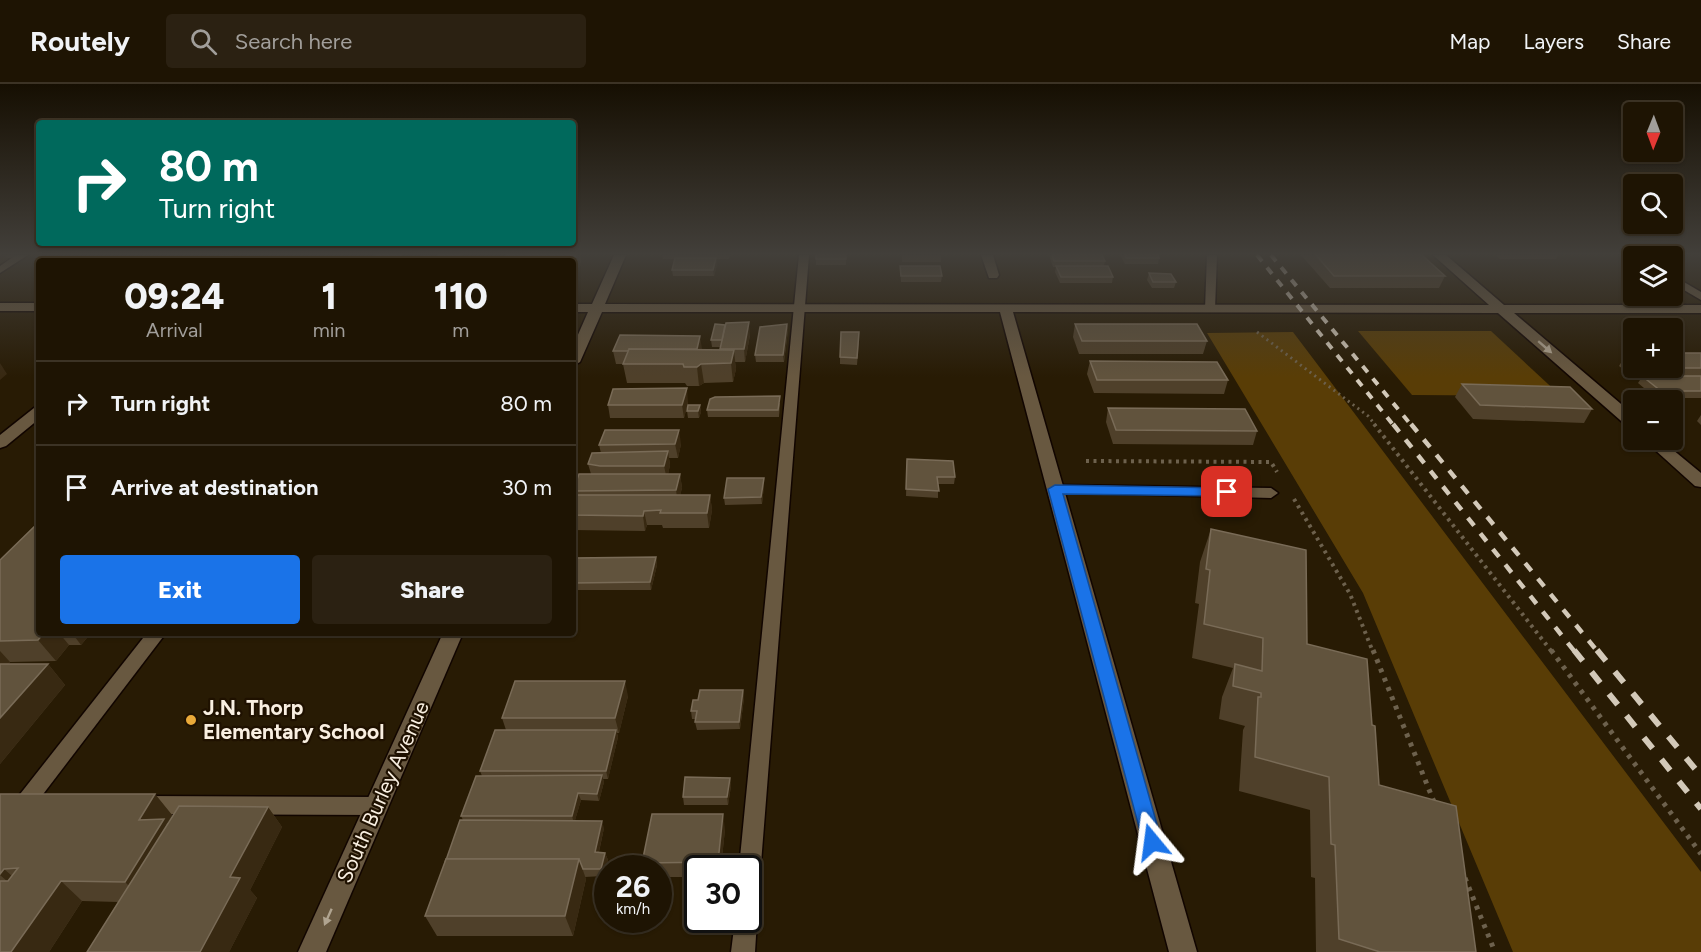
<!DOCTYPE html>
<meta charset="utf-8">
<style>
body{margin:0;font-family:Figtree,sans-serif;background:#2b2112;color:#f1f3f6;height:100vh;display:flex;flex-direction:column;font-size:22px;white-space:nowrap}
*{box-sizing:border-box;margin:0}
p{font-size:20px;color:#a19e9a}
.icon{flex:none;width:33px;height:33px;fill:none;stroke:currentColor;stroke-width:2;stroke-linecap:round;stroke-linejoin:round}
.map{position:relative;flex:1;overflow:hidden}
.panel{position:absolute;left:36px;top:174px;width:540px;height:378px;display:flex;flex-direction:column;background:#1e1403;border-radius:6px;box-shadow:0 2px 4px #0004,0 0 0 2px #3c3325}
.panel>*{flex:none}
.banner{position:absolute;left:36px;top:36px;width:540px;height:126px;border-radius:6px;box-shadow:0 2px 4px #0004,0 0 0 2px #3c3325;background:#00695c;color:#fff;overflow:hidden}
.needle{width:39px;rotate:181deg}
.tools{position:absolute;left:1623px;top:18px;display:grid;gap:12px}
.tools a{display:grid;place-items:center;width:60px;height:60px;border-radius:6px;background:#1e1403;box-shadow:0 2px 4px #0004,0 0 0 2px #3c3325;font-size:30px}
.speed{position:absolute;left:594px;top:771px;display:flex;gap:12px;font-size:30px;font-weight:700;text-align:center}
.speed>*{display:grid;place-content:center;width:78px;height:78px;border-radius:50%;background:#1e1403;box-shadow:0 2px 4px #0004,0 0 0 2px #3c3325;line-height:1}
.speed small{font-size:15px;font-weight:400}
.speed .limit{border:3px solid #111;border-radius:9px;background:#fff;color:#111}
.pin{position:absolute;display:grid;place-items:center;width:51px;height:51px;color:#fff;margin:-26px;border-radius:12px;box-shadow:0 3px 9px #0006}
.me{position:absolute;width:66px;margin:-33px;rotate:344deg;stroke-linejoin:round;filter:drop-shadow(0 0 4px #0008)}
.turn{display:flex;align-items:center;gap:21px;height:126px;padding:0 24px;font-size:27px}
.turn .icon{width:78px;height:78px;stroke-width:2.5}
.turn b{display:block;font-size:42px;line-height:51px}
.eta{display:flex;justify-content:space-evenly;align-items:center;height:102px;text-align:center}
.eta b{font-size:36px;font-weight:800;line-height:42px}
.action{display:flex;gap:12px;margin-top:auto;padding:12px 24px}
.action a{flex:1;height:69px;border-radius:6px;background:#1a73e8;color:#fff;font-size:24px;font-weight:800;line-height:69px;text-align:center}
.action a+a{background:#2b2112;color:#f1f3f6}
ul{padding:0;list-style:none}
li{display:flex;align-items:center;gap:18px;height:84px;padding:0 24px;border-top:2px solid #3c3325}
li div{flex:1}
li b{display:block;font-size:22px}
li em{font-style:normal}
header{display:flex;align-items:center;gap:36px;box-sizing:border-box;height:84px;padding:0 30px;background:#1e1403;border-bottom:2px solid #3c3325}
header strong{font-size:28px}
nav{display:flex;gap:33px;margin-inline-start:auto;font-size:21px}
.search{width:420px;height:54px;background:#2b2112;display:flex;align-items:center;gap:15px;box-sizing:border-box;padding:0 21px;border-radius:6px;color:#a19e9a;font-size:22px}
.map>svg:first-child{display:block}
</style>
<header>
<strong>Routely</strong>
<div class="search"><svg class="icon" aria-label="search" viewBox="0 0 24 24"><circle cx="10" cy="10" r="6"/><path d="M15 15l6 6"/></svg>Search here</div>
<nav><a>Map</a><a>Layers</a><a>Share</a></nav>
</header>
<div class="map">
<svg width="1701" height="868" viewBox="0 0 1701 868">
<rect width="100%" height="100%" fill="#281b04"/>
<g fill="#593d06">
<polygon points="1358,247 1491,247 1561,312 1412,311"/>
<polygon points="1293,248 1701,788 1701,868 1513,868 1363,509 1207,249"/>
</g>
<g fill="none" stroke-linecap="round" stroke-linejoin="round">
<g stroke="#110500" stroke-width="3">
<g id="service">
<polygon points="16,171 28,171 0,189 0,182"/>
<polygon points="421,171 431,171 426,177 416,177"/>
<polygon points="799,171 809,171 759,805 756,812 748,815 748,784 739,784"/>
<polygon points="1207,171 1217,171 1215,225 1210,228 1205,225"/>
<polygon points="1631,171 1643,171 1644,172 1634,173"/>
<polygon points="1672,191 1701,208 1701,216 1672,199"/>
<polygon points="1055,401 1271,404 1278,409 1271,414 1050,408 1048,405 1050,402"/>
<polygon points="147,549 166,549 31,726 24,729 17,726 14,720 17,714"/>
<polygon points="144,712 376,713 383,716 386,722 383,728 376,731 144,730 137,727 134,721 137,715"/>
<polygon points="748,826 754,828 757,836 755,868 731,868 735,836 748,836"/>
</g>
</g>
<g stroke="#110500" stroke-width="3">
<g id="minor">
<polygon points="614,171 626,171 605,220 1489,221 1433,171 1446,171 1504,221 1701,221 1701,229 1514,229 1634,331 1634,345 1628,343 1498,229 1013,228 1197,868 1169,868 1000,228 602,228 580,278 573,282 573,262 588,228 573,228 573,220 592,220"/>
<polygon points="981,171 993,171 999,191 997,194 989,194"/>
<rect x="0" y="219" width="39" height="8"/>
<polygon points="1644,356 1661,356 1701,389 1701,403 1695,402"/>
<polygon points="443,549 463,549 326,868 298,868"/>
</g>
</g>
<g stroke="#110500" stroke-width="3">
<g id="tertiary">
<polygon points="220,171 234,171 228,177 214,177"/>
<polygon points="39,322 39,335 6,362 0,364 0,351 34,324"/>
</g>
</g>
<polyline stroke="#6d614d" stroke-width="3" stroke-dasharray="2 4" stroke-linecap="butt" points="1257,248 1368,332 1376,342"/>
<g stroke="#6d614d" stroke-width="4" stroke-dasharray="3 4.5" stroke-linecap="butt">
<polyline points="1374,340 1552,568"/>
<polyline points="1086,377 1271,378 1277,388"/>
<polyline points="1294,415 1350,510 1373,568"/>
</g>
<g stroke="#6d614d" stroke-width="5" stroke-dasharray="4 6" stroke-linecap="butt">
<polyline points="1373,566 1434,718"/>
<polyline points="1551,566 1701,770"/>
<polyline points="1465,794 1495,868"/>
</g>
<use href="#service" fill="#685840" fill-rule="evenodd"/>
<use href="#minor" fill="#685840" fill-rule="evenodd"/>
<use href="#tertiary" fill="#685840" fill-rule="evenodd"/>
<g stroke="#d3c9b9" stroke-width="4" stroke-dasharray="8 8" stroke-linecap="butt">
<polyline points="1257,171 1394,342"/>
<polyline points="1271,171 1412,342"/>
</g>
<g stroke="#d3c9b9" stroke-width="4.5" stroke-dasharray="10 10" stroke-linecap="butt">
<polyline points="1393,340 1575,568"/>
<polyline points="1411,340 1598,568"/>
</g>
<g stroke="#d3c9b9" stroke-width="6" stroke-dasharray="14 14" stroke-linecap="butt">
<polyline points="1574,566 1701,725"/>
<polyline points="1597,566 1701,692"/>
</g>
</g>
<g fill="#4f402a">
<polygon points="0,171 16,171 11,174 7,174 8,175"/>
<polygon points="507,171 580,171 581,177 577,186 573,186 573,177 506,177 505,173"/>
<polygon points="662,171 730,171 729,175 716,175 717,180 714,192 673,192 672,186 674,175 663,175"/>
<rect x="816" y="171" width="30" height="10"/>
<rect x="902" y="171" width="39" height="7"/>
<polygon points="1049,171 1102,171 1105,177 1104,182 1113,193 1112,199 1060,199 1055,188 1056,183 1053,183"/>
<polygon points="1120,171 1158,171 1159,174 1158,180 1125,180"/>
<polygon points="1301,171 1422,171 1445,192 1439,204 1330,204"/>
<polygon points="1495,171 1558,171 1556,175 1500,175"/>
<polygon points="900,182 942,192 941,198 901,198"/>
<polygon points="1149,189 1176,198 1174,204 1152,204 1147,196"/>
<polygon points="787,240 788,246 784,278 756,278 755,271"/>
<polygon points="1075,240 1207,257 1203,270 1079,270 1073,253"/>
<polygon points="750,251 745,278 735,278 736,285 733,298 704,299 699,302 687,302 685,299 627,299 623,280 616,280 613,267 720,266 721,263 712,263 711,256"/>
<polygon points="859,254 857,281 840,280 840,273"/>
<polygon points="1627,269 1634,269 1634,284 1672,284 1701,269 1701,314 1656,314 1638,299 1640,296 1636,295 1619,282"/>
<polygon points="1090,277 1228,296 1224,310 1094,309 1087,290"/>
<polygon points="1462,300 1592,325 1584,339 1473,335 1455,313"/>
<polygon points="688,318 684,334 610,334 608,321"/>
<polygon points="780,319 779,333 708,333 707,326"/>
<polygon points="700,321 701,328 699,334 688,334 687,327"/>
<polygon points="1108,324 1257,347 1253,361 1113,360 1106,338"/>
<polygon points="1701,331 1701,341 1697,337"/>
<polygon points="681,360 678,374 669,374 670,381 668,390 680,390 682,404 680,411 710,411 712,426 709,444 663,444 662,441 647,441 645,447 573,446 573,406 591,390 588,380 601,369 599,361"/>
<polygon points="907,375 955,393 954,400 938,400 938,414 906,412"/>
<polygon points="764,394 764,401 762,420 725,421 724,414"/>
<polygon points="1211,445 1307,560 1372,641 1379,701 1476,868 1316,868 1315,794 1311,793 1310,726 1239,707 1243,646 1245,642 1219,635 1222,613 1233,584 1192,574 1199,520 1195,519 1200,478"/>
<polygon points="656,473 657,481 651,506 573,506 573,474"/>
<polygon points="0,476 39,549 91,549 81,561 69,561 56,577 10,578 8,580 48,580 65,601 0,680"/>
<polygon points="743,606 744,614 740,645 697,646 695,638 696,635 692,635 691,627 698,616"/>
<polygon points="628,612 619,649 617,649 618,653 608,695 603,695 604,698 599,717 581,716 575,736 604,744 599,768 605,769 608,776 603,792 585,793 586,795 573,852 437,852 425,832 463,736 461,732 482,692 480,687 506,646 502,634"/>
<polygon points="730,694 731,702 728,721 684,721 683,713"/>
<polygon points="0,710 155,710 172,731 167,739 268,723 282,743 250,806 257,814 229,868 87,868 118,818 82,817 49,868 0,868"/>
<polygon points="725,745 721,784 698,784 698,793 658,793 658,784 644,784 642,779"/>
</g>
<g fill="#382912">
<polygon points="0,171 5,171 8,175 0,180"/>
<polygon points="401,171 403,177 396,177"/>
<polygon points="460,171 462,177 455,177"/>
<polygon points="576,171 580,171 581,177 577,186 574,174"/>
<polygon points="716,174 717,180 714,192 713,186"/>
<polygon points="749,238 750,251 745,278 744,265"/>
<polygon points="787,240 788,246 784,278 783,271"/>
<polygon points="700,252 702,265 697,266"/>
<polygon points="734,266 736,285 733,298 731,279"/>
<polygon points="0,279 7,290 0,296"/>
<polygon points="701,280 704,299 699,302 697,283"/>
<polygon points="687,304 688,318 684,334 682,321"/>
<polygon points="700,321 701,328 699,334 698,327"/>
<polygon points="679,346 681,360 678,374 675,360"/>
<polygon points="668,367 670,381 667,396 664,382"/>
<polygon points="680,390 682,404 678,421 676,406"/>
<polygon points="764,394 764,401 762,420 761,413"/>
<polygon points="710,411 712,426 709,444 707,429"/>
<polygon points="644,427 647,441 645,447 643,432"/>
<polygon points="656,473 657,481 651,506 650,498"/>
<polygon points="44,549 59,549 69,561 56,577 38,556"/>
<polygon points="72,549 91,549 81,561"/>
<polygon points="0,567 10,578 0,588"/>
<polygon points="48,580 65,601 0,680 0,634"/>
<polygon points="625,597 628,612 619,649 615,634"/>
<polygon points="743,606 744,614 740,645 739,638"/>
<polygon points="616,646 618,653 608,695 606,687"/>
<polygon points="602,691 604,698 599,717 597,710"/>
<polygon points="730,694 731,702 728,721 727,713"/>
<polygon points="578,709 581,716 574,740 572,732"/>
<polygon points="155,710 172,731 167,739 145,818 125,798 139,736"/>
<polygon points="268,723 282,743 250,806 257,814 229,868 200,868 230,793"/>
<polygon points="723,730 725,745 721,784 719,784 718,778"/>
<polygon points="602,737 604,744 597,776 595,768"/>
<polygon points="605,769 608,776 603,792 601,785"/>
<polygon points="579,775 586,795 573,852 565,832"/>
<polygon points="4,785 27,805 23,811 0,791"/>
<polygon points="61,797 82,817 49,868 11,868"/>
</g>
<g fill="#61533d" stroke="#796b57" stroke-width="1.5">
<polygon points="376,171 401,171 396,177 371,177"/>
<polygon points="439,171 460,171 455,177 434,177"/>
<polygon points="507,171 576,171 574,174 505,173"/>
<rect x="816" y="171" width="30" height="4"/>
<polygon points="1052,171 1102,171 1105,177 1054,177"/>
<polygon points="1125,171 1158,171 1159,174 1126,174"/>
<polygon points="1316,171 1422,171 1445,192 1334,192"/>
<polygon points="283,174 325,174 322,177 279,177"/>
<polygon points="675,174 716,174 713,186 672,186"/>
<polygon points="900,182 940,182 942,192 901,192"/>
<polygon points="1056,182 1108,182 1113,193 1061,193"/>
<polygon points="1149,189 1171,190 1176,198 1153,198"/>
<polygon points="749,238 744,265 720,265 726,239"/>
<polygon points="715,240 725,241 722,256 711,256"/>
<polygon points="787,240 783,271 755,271 760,243"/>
<polygon points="1075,240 1197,240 1207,257 1082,257"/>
<polygon points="841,248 859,248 857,274 840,273"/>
<polygon points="620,251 700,252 697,265 629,265 628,267 613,267"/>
<polygon points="629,265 734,266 731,279 701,280 697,283 684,283 683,280 623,280"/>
<polygon points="1627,269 1634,269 1634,274"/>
<polygon points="1672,269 1701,269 1701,284 1653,284 1672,284"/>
<polygon points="1090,277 1217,278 1228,296 1097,296"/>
<polygon points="1642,292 1701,292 1701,307 1661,307"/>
<polygon points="1462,300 1570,303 1592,325 1480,321"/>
<polygon points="687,304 682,321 608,321 613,305"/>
<polygon points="780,312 778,326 707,326 710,315 715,313"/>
<polygon points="688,321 700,321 698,327 687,327"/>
<polygon points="1108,324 1245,325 1257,347 1116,346"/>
<polygon points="605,346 679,346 675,360 599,361"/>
<polygon points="668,367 664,382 600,382 588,380 592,369"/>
<polygon points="907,375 953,377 955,393 937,393 939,407 906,405"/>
<polygon points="579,390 680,390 676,406 573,407"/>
<polygon points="727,394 764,394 761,413 724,414"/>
<polygon points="573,411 710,411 707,429 660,429 661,426 644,427 643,432 573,431"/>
<polygon points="39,438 39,549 44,549 38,556 0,557 0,476"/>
<polygon points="1211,445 1306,466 1307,560 1367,575 1372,641 1375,642 1379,701 1456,722 1476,868 1380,868 1339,855 1335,761 1331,760 1329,693 1255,673 1258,613 1261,613 1261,609 1233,602 1235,580 1262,587 1263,554 1204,540 1210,486 1206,485"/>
<polygon points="656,473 650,498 573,499 573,474"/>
<polygon points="0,580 48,580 0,634"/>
<polygon points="515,597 625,597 615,634 502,634"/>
<polygon points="700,606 743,606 739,638 695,638 697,627 691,627 693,616 698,616"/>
<polygon points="495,646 616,646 606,687 480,687"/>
<polygon points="602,691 597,710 578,709 572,732 461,732 476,692"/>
<polygon points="685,693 730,694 727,713 683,713"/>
<polygon points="0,710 155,710 139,736 164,735 125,798 61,797 11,868 0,868 0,797 8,797 18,784 4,785 0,790"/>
<polygon points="179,722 268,723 230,793 240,794 200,868 87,868"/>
<polygon points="652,730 723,730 718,778 642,779"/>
<polygon points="460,736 602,737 595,768 605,769 601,785 583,785 579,775 446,775 445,779"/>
<polygon points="446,775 579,775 565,832 425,832"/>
</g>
<defs><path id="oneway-solid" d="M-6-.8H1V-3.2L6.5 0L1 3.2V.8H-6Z" transform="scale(1.5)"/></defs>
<g fill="#b0a490">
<use href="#oneway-solid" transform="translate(1545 263) rotate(41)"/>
<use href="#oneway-solid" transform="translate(328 833) rotate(114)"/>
</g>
<linearGradient id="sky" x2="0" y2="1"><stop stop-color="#160f02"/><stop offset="0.58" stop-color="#423f3a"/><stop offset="1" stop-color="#423f3a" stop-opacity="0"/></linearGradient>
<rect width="1701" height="293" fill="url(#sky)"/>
<polygon fill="#1a73e8" stroke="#114b97" stroke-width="1.5" points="1055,401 1227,404 1233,408 1227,412 1063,410 1162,758 1159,764 1152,767 1146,764 1143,758 1048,405"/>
<circle fill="#eaaa39" stroke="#1f1100" stroke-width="2" cx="191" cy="636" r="6"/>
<g text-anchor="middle" stroke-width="4.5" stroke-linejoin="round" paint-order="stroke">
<g font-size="21" font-weight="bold" fill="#f9efe1" stroke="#1f1100" text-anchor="start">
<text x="203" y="631">J.N. Thorp<tspan x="203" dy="24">Elementary School</tspan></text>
</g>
<g font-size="21" fill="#f9efe1" stroke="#1f1100">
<text transform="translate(383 708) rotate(-66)" y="7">South Burley Avenue</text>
</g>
</g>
</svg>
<div class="tools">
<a><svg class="needle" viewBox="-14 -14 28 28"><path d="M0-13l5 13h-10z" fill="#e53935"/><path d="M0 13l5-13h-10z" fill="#a19e9a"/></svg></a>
<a><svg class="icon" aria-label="search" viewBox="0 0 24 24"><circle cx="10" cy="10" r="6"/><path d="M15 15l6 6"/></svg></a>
<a><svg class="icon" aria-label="layers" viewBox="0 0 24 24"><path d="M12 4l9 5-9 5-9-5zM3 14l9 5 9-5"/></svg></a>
<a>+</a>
<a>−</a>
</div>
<div class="speed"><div>26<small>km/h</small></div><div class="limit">30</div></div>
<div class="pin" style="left:1227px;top:408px;background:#d93025"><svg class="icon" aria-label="arrive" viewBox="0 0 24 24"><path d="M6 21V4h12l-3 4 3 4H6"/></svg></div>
<svg class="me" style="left:1152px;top:758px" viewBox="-20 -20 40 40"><path d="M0-17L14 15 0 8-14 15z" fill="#1a73e8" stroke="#fff" stroke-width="4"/></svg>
<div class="banner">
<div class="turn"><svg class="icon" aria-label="right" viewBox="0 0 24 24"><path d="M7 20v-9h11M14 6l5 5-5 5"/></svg><div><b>80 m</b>Turn right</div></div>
</div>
<section class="panel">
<div class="eta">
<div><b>09:24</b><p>Arrival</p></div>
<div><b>1</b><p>min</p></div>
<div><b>110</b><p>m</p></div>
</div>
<ul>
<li><svg class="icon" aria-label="right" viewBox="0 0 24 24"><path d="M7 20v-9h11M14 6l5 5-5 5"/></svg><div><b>Turn right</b></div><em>80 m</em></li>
<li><svg class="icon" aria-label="arrive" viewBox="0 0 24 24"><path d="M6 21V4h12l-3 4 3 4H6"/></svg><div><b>Arrive at destination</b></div><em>30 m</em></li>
</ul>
<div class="action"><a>Exit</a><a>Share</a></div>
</section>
</div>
